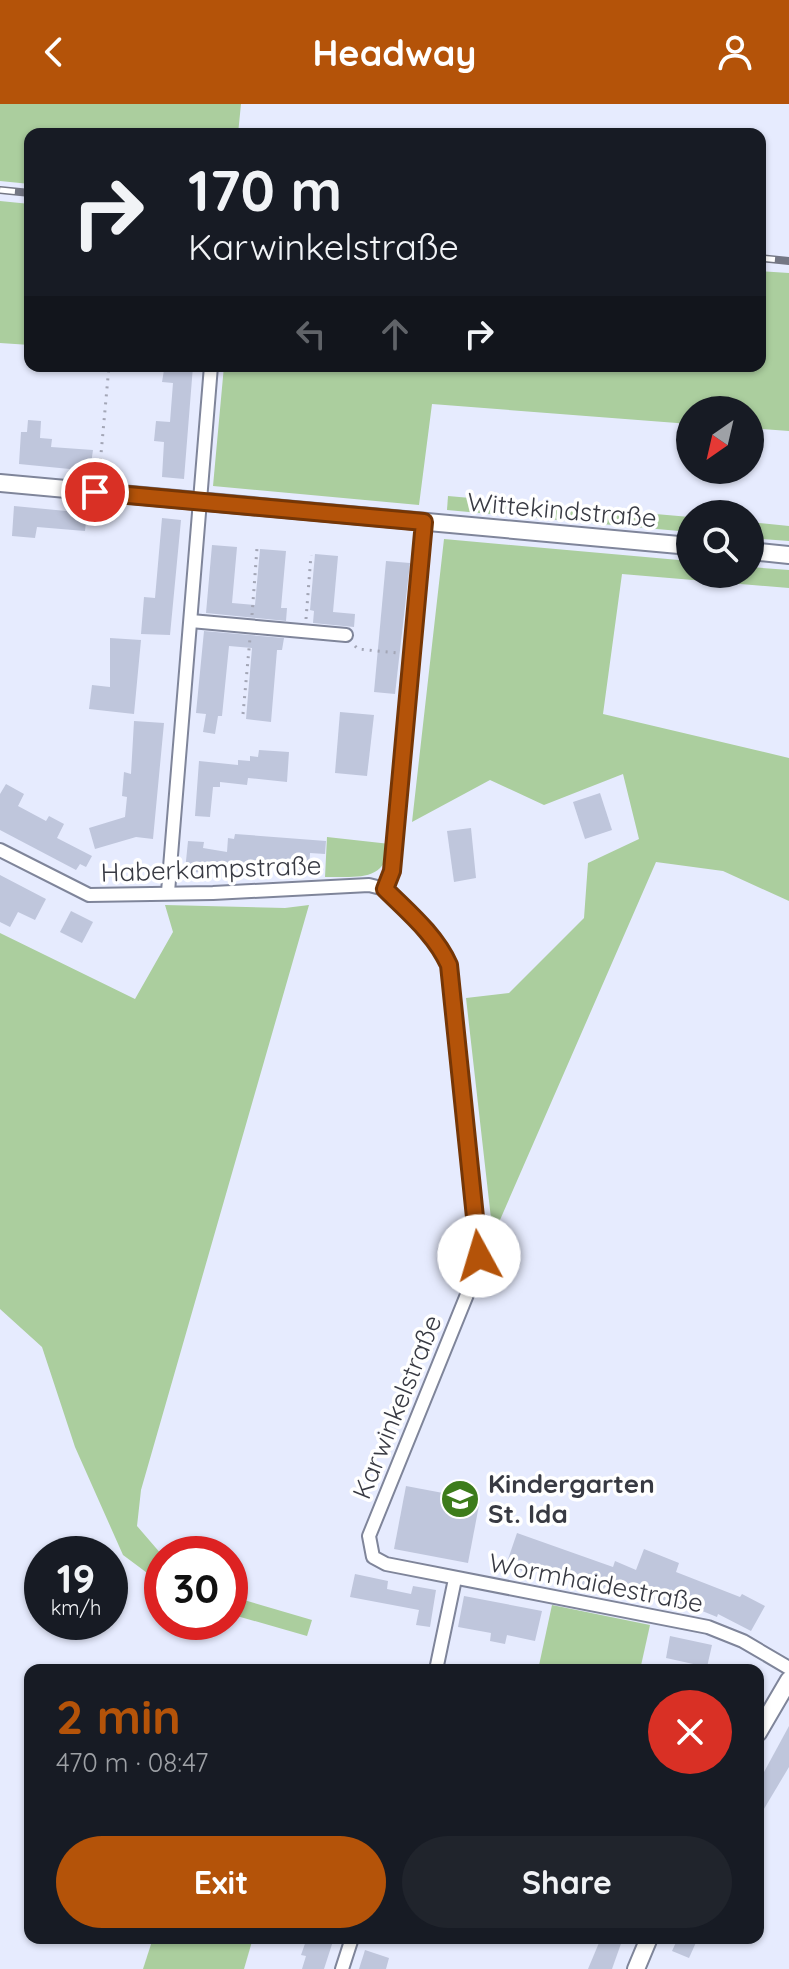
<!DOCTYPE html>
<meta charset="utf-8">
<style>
body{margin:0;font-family:Quicksand,sans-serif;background:#20242c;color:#f1f3f6;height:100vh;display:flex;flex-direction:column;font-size:30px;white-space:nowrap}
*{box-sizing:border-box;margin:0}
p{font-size:26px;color:#9ea1a6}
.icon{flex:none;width:44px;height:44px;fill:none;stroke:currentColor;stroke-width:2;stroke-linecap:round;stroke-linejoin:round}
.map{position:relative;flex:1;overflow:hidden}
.sheet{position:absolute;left:24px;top:1560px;width:740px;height:280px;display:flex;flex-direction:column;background:#171b24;border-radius:16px;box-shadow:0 2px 6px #0004}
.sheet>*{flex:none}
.banner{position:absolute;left:24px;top:24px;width:742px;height:244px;border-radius:16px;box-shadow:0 2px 6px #0004;background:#171b24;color:#f1f3f6;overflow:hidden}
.needle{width:52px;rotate:214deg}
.tools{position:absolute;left:676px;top:292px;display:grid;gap:16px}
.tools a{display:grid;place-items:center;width:88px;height:88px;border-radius:50%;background:#171b24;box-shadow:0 2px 6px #0004;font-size:40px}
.speed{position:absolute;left:24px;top:1432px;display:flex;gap:16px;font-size:40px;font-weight:700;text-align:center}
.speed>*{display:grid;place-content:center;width:104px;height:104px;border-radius:50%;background:#171b24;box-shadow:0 2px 6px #0004;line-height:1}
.speed small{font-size:20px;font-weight:400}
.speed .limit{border:12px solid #d22;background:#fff;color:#111}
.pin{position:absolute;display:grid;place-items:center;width:68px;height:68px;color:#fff;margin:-34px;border:4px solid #fff;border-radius:50%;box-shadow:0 2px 8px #0007}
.me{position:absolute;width:88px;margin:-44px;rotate:354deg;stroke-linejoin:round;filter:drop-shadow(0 0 6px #0008)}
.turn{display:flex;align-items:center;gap:28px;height:168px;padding:0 32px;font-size:36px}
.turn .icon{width:104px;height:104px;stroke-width:2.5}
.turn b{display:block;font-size:56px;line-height:68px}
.lanes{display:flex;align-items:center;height:76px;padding:0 32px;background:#0003;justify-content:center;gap:40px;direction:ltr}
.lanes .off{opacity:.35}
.round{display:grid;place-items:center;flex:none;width:84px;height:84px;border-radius:42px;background:#20242c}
.headline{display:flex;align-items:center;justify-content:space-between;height:136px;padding:0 32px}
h1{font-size:48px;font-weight:800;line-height:60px;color:#b45309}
.action{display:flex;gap:16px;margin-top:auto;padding:16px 32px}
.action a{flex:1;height:92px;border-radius:48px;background:#b45309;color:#fff;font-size:32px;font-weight:800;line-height:92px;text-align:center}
.action a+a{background:#20242c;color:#f1f3f6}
header{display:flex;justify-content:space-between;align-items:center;height:104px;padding:0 32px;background:#b45309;color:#fff;font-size:36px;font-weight:800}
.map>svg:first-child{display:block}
</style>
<header><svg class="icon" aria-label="back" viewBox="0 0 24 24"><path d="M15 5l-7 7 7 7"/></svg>Headway<svg class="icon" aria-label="person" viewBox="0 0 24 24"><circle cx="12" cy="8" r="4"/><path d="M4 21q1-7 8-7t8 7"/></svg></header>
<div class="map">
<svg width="789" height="1865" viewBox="0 0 789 1865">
<rect width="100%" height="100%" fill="#e6ebfe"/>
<g fill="#abce9e">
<polygon points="0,0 241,0 238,30 30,30 30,80 0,77"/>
<polygon points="0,97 30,100 30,241 0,239"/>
<polygon points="760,167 789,169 789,327 750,324 750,306 690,306 690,320 432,300 419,401 213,382 224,262 760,262"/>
<polygon points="448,392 690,413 690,428 447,406"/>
<polygon points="750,418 789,422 789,437 750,434"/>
<polygon points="444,435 690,457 690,470 750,470 750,463 789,466 789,484 622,470 603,610 789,654 789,797 723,767 656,758 493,1132 466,894 509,889 584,814 588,759 639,735 623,670 544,701 490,676 412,718"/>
<path d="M327 733 390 740C385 779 358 772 325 773Z"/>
<polygon points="165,801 285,804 309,801 141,1386 137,1422 162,1451 162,1480 123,1451 75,1343 42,1243 0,1205 0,829 135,895 173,828"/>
<polygon points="230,1492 312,1516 307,1532 230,1510"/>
<polygon points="552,1501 650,1521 640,1566 538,1566"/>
<polygon points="153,1834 253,1834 244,1865 143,1865"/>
</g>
<g fill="#bfc6dc">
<polygon points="174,262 193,262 184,375 162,373 164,338 154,337 156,317 170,318 173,279 162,278 164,266 174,267"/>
<polygon points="28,316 41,317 40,334 52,335 51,343 93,346 90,367 19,360 21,328 27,328"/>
<polygon points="14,402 87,409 85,427 37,423 35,434 12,432"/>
<polygon points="162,414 181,416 170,531 141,530 144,493 155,494"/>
<polygon points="212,441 237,443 232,499 255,501 260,445 286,447 281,504 287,504 286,517 206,509"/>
<polygon points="315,450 338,452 333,508 355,510 354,523 313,519 314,507 310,506"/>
<polygon points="386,457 410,459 395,590 374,588"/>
<polygon points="204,527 284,534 282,546 277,546 271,618 246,615 252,544 229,542 222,612 218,612 215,630 203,628 206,610 196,609"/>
<polygon points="110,534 141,536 134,610 89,605 92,581 110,583"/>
<polygon points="340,608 374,611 367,672 335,669"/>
<polygon points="134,617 164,619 153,735 136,733 95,745 89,724 125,713 127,693 122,692 124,668 131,670"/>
<polygon points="259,646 289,648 287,678 248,674 247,681 220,678 220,683 213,683 210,713 195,712 199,657 238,661 238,656 250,657 250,652 258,653"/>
<polygon points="6,680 24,690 18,702 46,717 49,712 64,720 57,734 92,752 86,763 80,760 76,766 0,726 0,690"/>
<polygon points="600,689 612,726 585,735 573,698"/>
<polygon points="471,724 476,774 454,778 447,727"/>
<polygon points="235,730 326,737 325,750 310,749 309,765 264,761 263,768 217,763 217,770 185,767 188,737 204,738 203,744 227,748 228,734 234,735"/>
<polygon points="0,771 46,795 35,816 18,808 10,823 0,818"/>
<polygon points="71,807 93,818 82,839 60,828"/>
<polygon points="406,1382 480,1396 468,1459 394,1445"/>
<polygon points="517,1429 613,1463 615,1457 636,1466 644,1445 679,1459 676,1468 740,1493 742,1490 765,1502 751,1527 718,1510 717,1513 685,1500 682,1505 639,1489 637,1496 605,1483 602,1489 561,1472 560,1475 529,1464 528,1469 506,1461"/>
<polygon points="355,1470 388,1477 387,1485 411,1490 413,1482 436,1486 430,1523 416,1521 419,1506 350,1493"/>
<polygon points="464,1492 542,1507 535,1537 507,1531 505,1540 490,1537 491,1529 458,1523"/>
<polygon points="670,1532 712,1541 707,1563 666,1554"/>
<polygon points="789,1622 789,1663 758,1715 758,1679"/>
<polygon points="307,1834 334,1834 324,1865 302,1865 306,1852 301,1851"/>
<polygon points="601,1834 623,1834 612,1865 588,1865"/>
<polygon points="678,1834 698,1834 689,1854 672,1847"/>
<polygon points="365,1846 389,1854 386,1865 359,1865"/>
</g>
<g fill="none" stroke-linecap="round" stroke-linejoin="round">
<g stroke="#7f859a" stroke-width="16">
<g id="minor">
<polyline points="191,517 346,531"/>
<polyline points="0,746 89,791 213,789 369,781 385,785"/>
<path d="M385 785C409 808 435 830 449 861L479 1152 477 1166 369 1432 373 1453 386 1460 708 1523 743 1537 789 1564"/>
<polyline points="385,785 392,767 424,418"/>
<polyline points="168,788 211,262"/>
<polyline points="436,1566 455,1475"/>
<polyline points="342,1865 352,1834"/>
</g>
</g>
<g stroke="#7f859a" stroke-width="20">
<g id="secondary">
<polyline points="0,379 690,442"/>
<polyline points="750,447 789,451"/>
<polyline points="758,1629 789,1576"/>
<polyline points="636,1865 649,1834"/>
</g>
</g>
<g stroke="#a3a6b6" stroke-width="3" stroke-dasharray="2 6" stroke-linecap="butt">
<polyline points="99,372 109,262"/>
<polyline points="252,511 257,444"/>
<polyline points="306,515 311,451"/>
<polyline points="355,542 358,545 398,549"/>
<polyline points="243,610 250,534"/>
</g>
<use href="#minor" stroke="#fff" stroke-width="12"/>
<use href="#secondary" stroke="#fff" stroke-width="16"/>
<g stroke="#747784" stroke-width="8">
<g id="rail">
<polyline points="0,86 30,89"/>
<polyline points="760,154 789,157"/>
</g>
</g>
<use href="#rail" stroke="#fff" stroke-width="5" stroke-dasharray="15" stroke-linecap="butt"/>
</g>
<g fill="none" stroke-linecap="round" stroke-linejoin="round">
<g stroke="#753606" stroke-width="20">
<path id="route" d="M95 388 424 418 392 767 385 785C408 808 435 830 449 861L479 1152"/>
</g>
<use href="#route" stroke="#b45309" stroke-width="14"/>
</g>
<defs>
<g id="school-disc" transform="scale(2)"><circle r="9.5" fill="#3d7c1b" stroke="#fff"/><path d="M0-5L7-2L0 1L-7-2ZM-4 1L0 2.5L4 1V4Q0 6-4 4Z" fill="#fff"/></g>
</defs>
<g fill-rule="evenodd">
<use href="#school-disc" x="460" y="1395"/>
</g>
<g text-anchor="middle" stroke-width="7" stroke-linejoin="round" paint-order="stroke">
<g font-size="26" fill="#383a43" stroke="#fff">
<text transform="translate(562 406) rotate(5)" y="9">Wittekindstraße</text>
<text transform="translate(211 765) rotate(-2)" y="9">Haberkampstraße</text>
<text transform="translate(397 1303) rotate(-68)" y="9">Karwinkelstraße</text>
<text transform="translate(596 1479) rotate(11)" y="9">Wormhaidestraße</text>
</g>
<g font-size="26" font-weight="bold" fill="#383a43" stroke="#fff" text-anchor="start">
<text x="488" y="1389">Kindergarten<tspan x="488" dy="30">St. Ida</tspan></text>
</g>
</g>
</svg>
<div class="tools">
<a><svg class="needle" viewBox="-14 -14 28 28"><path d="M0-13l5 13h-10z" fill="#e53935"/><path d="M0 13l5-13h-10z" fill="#9ea1a6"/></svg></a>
<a><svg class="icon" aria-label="search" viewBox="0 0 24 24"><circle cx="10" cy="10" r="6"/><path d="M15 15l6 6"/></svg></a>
</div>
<div class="speed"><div>19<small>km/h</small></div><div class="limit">30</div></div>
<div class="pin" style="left:95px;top:388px;background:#d93025"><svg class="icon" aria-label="arrive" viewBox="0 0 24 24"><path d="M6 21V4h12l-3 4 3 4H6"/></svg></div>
<svg class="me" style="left:479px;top:1152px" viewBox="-20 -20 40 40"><circle r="19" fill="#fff"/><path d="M0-13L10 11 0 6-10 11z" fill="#b45309"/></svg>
<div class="banner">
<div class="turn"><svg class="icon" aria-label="right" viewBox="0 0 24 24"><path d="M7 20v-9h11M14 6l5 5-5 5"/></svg><div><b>170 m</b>Karwinkelstraße</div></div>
<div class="lanes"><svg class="icon off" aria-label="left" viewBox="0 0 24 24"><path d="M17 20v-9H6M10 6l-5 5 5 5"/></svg><svg class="icon off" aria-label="ahead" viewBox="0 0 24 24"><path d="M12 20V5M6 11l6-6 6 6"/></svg><svg class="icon" aria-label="right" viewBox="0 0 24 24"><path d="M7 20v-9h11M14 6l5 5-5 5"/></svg></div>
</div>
<section class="sheet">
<div class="headline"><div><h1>2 min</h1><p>470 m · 08:47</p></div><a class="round" style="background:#d93025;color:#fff"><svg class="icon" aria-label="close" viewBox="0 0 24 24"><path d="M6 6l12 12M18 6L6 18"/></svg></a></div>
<div class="action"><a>Exit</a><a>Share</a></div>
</section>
</div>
